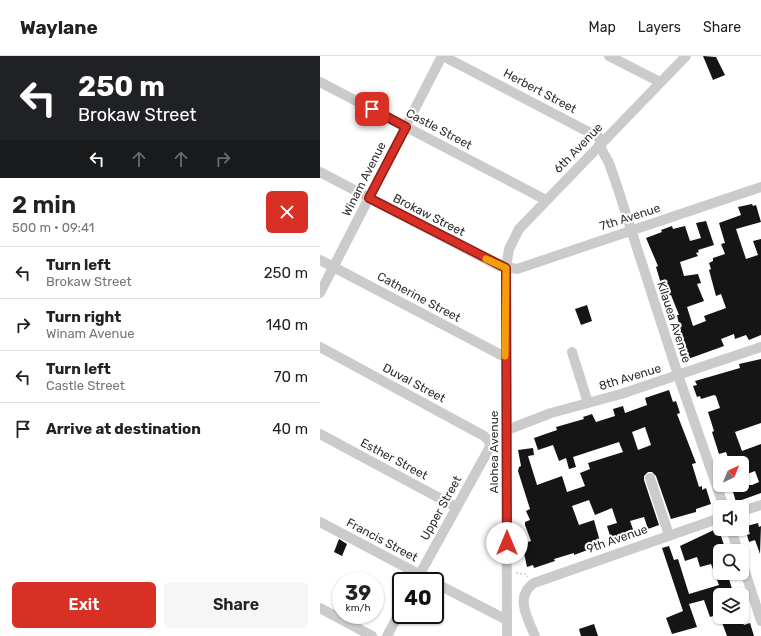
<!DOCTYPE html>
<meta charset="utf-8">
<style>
body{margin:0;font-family:Rubik,sans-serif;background:#f6f6f6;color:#222;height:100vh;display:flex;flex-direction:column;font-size:15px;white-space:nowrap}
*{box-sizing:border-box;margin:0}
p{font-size:13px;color:#767676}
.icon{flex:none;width:22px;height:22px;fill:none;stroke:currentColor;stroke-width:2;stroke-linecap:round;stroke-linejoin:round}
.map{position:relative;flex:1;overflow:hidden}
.panel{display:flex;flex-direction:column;background:#fff;width:320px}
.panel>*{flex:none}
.banner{background:#202124;color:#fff;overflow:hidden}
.needle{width:26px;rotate:43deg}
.tools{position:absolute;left:393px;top:400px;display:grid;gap:8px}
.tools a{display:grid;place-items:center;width:36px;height:36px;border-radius:6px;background:#fff;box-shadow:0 1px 3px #0004;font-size:20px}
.speed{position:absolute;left:12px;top:516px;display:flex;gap:8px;font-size:20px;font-weight:700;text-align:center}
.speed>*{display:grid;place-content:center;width:52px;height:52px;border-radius:50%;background:#fff;box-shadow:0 1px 3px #0004;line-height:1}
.speed small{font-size:10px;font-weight:400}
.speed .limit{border:2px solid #111;border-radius:6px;background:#fff;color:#111}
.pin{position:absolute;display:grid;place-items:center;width:34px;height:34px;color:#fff;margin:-17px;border-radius:8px;box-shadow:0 2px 6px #0006}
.me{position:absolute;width:44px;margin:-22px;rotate:0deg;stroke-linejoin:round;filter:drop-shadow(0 0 3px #0008)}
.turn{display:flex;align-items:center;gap:14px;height:84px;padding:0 12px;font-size:18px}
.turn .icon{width:52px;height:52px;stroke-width:2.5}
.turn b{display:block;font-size:28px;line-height:34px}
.lanes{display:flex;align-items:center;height:38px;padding:0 12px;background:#0003;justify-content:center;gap:20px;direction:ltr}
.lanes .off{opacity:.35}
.round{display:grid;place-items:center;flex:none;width:42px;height:42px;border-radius:6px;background:#f6f6f6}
.head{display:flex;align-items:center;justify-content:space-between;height:68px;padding:0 12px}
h1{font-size:24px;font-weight:600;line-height:30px}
.primary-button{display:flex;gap:8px;margin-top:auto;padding:8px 12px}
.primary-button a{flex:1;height:46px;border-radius:6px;background:#d93025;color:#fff;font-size:16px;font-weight:600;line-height:46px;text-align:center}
.primary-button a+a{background:#f6f6f6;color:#222}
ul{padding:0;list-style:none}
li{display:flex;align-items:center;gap:12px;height:52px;padding:0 12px;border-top:1px solid #e0e0e0}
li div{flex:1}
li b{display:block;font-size:15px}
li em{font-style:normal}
header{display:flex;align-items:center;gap:24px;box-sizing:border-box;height:56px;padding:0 20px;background:#fff;border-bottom:1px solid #e0e0e0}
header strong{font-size:19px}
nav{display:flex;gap:22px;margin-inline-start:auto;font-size:14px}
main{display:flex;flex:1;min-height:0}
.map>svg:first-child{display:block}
</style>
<header>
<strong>Waylane</strong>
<nav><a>Map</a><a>Layers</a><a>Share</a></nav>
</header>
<main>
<section class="panel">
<div class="banner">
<div class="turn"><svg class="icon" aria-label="left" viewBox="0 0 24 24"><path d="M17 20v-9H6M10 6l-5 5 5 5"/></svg><div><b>250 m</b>Brokaw Street</div></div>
<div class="lanes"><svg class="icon" aria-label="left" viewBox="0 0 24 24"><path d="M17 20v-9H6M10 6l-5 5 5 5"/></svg><svg class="icon off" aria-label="ahead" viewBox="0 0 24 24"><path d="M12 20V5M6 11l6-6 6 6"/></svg><svg class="icon off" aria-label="ahead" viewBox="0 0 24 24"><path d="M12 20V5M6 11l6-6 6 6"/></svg><svg class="icon off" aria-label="right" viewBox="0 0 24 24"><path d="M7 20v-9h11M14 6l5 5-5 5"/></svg></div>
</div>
<div class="head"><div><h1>2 min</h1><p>500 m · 09:41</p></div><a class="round" style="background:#d93025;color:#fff"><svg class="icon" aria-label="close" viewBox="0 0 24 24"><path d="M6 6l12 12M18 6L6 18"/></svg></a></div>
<ul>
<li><svg class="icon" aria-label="left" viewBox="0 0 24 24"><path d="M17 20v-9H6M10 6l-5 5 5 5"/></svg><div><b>Turn left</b><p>Brokaw Street</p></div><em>250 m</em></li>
<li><svg class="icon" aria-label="right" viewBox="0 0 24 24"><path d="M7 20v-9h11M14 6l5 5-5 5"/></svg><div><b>Turn right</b><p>Winam Avenue</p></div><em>140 m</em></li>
<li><svg class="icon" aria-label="left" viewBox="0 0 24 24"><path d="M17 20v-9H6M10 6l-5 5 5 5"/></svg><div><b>Turn left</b><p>Castle Street</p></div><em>70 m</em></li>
<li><svg class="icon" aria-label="arrive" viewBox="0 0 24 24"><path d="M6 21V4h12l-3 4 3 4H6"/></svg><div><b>Arrive at destination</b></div><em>40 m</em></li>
</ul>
<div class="primary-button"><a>Exit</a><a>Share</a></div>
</section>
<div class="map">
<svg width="441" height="580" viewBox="0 0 441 580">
<rect width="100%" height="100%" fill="#fff"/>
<g fill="#151515" fill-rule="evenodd">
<polygon points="383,0 396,1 405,19 393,24"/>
<polygon points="432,148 433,150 436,149 441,166 416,173 426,203 438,199 433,185 441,183 441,279 429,284 426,279 415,283 414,278 401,283 404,290 368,303 357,274 360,273 357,259 359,259 351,239 345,241 336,211 338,210 326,182 342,176 341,174 352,170 353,173 365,170 370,185 381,182 376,167 386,165 394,189 378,194 379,196 376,197 378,200 360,206 364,220 378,218 381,227 377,228 384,245 367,251 373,270 386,265 384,260 406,252 401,238 396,240 389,214 391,213 389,207 393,205 393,202 405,198 401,188 405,187 399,167 421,159 418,151"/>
<polygon points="267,249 272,265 261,269 255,253"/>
<polygon points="441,303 441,367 415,376 422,395 441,388 441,437 416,446 411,429 432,429 439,426 435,415 422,420 422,407 410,407 406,396 399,398 392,376 394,375 388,356 400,352 396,340 394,339 381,343 380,340 377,341 373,330 377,329 375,325 420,312 419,308"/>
<path d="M349 334 353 346 356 345 360 357 357 358 376 407 372 408 379 431 382 430V434L386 432 391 448 376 453V456L351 463 336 420 332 416H328L324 420V424L339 469 328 473 324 461 310 465 315 479 308 482 303 479 291 483 287 470 297 467 292 452 275 459 269 444 252 450 259 469 274 464 281 489 254 499V497L234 503 235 505 214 512 213 509 207 511 202 488 211 485 205 469V466L210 464 206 455 210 453 198 415 199 411 201 410 198 394 213 392 214 399 208 400 217 429 242 420 247 436 265 430 260 417 270 413 268 407 303 396 299 386 253 401 256 411 249 413 246 402 239 405 233 389 218 394 214 382 237 374 236 371 264 363 263 361 272 358 276 366 295 360 293 353 303 350 305 357 327 349 325 342ZM325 371 331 389 318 394 312 376Z"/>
<polygon points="438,467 439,471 441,470 440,498 435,484 429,486 427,479 430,478 427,470"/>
<polygon points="396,473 397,478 400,477 406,495 400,495 400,517 407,517 414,539 400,539 400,558 390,561 384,544 369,548 377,571 352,578 346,562 363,555 342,492 349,490 354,504 358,503 369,538 399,529 391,508 380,511 377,501 365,505 360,490"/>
<polygon points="19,483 27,488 22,500 14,496"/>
<polygon points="400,561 421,561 424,569 430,567 434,580 407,580"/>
<polygon points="274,568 278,580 261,580 259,573"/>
</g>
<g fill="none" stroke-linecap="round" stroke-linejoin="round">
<polyline stroke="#cbcbcb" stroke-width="1.5" stroke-dasharray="2 2" stroke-linecap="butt" points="196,517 205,518 208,521"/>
<g stroke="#cbcbcb" stroke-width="10">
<polyline points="123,0 284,84"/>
<polyline points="289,0 340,26"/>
<polyline points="0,26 226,144"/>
<polyline points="279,89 289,107 296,127 358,319 404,451"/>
<polyline points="0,116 179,210 197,213 441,131"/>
<polyline points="0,204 185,301"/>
<polyline points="0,237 122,0"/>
<polyline points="0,291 164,380 169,385 170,391 96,525"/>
<polyline points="252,296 268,347"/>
<polyline points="187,374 231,357 301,338 441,291"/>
<polyline points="0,378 136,451"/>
<polyline points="330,422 349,479"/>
<polyline points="422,455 441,449"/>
<polyline points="0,466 112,525"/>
<polyline points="411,473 418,495"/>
<polyline points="422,506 441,565"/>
<polyline points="115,527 187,564"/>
<polyline points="0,552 52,580"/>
<polyline points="67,580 81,554"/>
<polyline points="187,580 186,212 189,193 199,173 366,0"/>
<path d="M215 580C208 563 194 540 214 527L400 462"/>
</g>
</g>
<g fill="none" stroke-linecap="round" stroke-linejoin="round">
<g stroke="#8d1f18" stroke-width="10">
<polyline id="route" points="52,53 86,71 49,142 186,212 187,487"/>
</g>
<use href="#route" stroke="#d93025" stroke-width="7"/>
<polyline stroke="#f59e0b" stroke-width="7" points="166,203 186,212 185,300"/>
</g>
<g text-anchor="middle" stroke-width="4" stroke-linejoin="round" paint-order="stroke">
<g font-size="12" fill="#2e2e2e" stroke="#fff">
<text transform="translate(220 35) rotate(28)" y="4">Herbert Street</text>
<text transform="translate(119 73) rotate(28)" y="4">Castle Street</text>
<text transform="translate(258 92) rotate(-46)" y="4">6th Avenue</text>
<text transform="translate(44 123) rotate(-63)" y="4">Winam Avenue</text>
<text transform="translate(109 159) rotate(27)" y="4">Brokaw Street</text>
<text transform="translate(310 161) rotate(-18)" y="4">7th Avenue</text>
<text transform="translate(99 241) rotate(28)" y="4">Catherine Street</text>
<text transform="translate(354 266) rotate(72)" y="4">Kilauea Avenue</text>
<text transform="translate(310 321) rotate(-17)" y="4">8th Avenue</text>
<text transform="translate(94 327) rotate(28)" y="4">Duval Street</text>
<text transform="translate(174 396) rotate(-90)" y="4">Alohea Avenue</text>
<text transform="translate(74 403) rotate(28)" y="4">Esther Street</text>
<text transform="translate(121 452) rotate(-61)" y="4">Upper Street</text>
<text transform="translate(297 483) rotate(-19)" y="4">9th Avenue</text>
<text transform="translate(62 484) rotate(28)" y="4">Francis Street</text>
</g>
</g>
</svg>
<div class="tools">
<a><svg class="needle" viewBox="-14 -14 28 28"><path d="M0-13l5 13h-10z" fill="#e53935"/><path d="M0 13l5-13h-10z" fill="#767676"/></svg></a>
<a><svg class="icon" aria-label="sound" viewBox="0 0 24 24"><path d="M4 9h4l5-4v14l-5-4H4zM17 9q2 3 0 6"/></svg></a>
<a><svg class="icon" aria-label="search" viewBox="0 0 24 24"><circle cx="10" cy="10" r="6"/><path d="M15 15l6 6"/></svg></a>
<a><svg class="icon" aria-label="layers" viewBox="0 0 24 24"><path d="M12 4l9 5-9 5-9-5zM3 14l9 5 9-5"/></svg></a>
</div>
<div class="speed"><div>39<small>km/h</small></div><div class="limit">40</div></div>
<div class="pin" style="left:52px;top:53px;background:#d93025"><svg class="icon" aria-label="arrive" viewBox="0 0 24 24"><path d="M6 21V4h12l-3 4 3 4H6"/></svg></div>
<svg class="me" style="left:187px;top:487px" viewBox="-20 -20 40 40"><circle r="19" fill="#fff"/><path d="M0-13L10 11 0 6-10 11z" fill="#d93025"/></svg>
</div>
</main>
